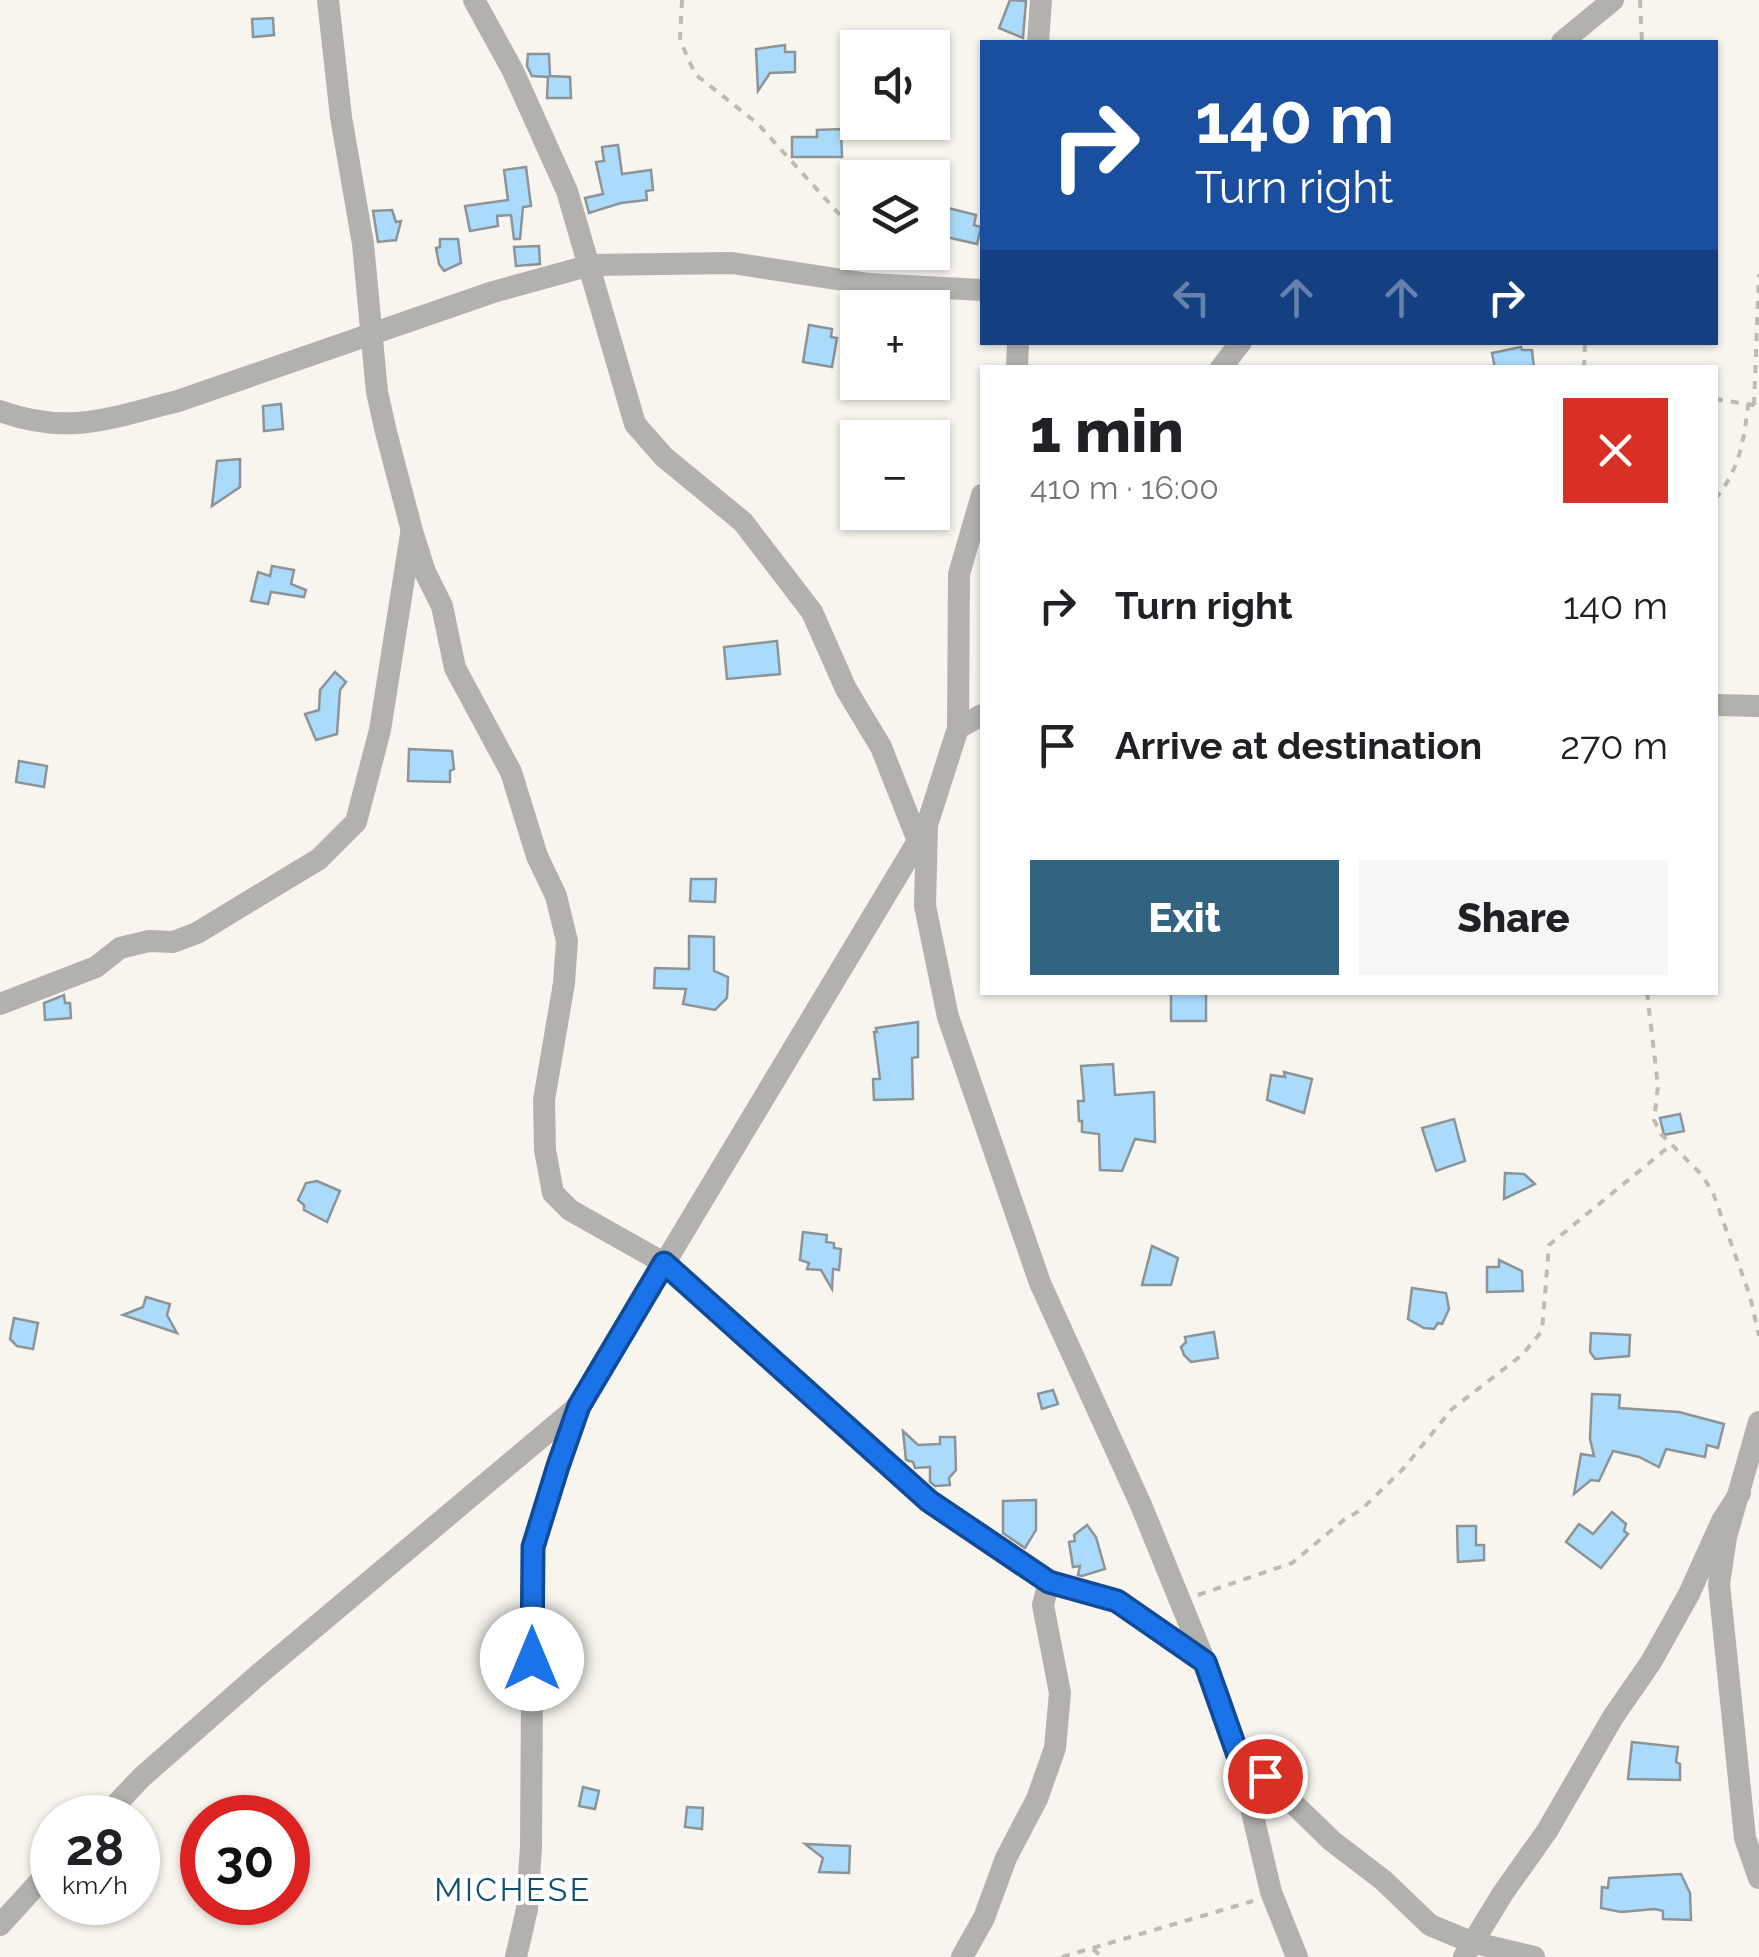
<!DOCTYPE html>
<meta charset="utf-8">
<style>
body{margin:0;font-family:Raleway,sans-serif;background:#f6f6f6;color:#202124;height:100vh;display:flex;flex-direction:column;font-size:38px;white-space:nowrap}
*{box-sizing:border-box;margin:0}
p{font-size:32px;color:#757577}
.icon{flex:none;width:55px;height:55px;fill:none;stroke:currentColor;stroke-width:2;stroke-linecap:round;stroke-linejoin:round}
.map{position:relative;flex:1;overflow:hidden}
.panel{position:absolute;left:980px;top:365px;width:738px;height:630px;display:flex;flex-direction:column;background:#fff;border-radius:0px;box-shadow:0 2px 8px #0004}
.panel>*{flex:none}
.banner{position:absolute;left:980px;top:40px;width:738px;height:305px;border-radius:0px;box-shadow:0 2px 8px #0004;background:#1a4fa0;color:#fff;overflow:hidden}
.tools{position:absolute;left:840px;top:30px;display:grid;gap:20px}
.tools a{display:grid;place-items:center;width:110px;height:110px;border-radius:0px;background:#fff;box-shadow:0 2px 8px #0004;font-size:50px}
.speed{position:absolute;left:30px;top:1795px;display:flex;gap:20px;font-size:50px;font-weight:700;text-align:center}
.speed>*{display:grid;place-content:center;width:130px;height:130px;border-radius:50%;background:#fff;box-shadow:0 2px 8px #0004;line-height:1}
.speed small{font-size:25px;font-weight:400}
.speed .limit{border:15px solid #d22;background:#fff;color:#111}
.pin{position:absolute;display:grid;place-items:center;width:85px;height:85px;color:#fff;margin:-42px;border:5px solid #fff;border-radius:50%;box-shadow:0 2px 10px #0007}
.me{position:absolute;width:110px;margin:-55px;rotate:0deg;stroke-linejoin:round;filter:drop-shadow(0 0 8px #0008)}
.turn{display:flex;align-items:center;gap:35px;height:210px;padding:0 50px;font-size:45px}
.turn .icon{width:130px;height:130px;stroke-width:2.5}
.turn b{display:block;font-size:70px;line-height:85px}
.lanes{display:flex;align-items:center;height:95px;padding:0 50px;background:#0003;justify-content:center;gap:50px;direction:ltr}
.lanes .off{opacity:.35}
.round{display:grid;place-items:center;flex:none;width:105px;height:105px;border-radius:0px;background:#f6f6f6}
.head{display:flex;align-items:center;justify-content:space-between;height:170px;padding:0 50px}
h1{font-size:60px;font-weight:800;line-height:75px}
.button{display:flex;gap:20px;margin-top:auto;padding:20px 50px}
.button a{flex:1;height:115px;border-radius:0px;background:#326381;color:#fff;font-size:40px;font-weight:800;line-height:115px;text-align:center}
.button a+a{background:#f6f6f6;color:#202124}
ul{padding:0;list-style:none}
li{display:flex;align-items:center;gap:30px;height:140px;padding:0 50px}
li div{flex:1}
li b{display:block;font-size:38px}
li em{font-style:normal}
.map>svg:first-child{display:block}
</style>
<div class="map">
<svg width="1759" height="1957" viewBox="0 0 1759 1957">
<rect width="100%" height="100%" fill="#f7f5ee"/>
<g fill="#abdbfa" stroke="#8d9498" stroke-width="2.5">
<polygon points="1010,0 1026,1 1023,38 999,28"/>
<polygon points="273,18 274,35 253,37 252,19"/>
<polygon points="785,45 785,52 795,52 795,72 770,73 758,91 756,49"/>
<polygon points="528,54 549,54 550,76 570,77 571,98 547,98 548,77 532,76 527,66"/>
<polygon points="841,129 842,157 792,157 792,137 817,137 817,130"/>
<polygon points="618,145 622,174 651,170 653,190 646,191 647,200 621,203 589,213 585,198 603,194 596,162 604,161 602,147"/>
<polygon points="526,167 531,206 523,207 520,239 514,239 511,215 497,216 498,226 470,231 465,206 508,200 504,170"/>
<polygon points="940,206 976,215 974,225 981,227 977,244 933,234"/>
<polygon points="392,210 396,222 401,221 396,240 378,242 373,211"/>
<polygon points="440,239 458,239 461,263 444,271 439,264 436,248 440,247"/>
<polygon points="539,246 540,264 516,266 514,247"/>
<polygon points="809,325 832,329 831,337 837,338 832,367 803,362"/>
<polygon points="1521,347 1522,350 1532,350 1534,368 1495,368 1492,353"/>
<polygon points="281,404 283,429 264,431 263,406"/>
<polygon points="240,459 240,487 212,506 217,461"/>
<polygon points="272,566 294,570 291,584 306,590 304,597 271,592 268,604 251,601 258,572 270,576"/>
<polygon points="777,641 780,674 727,679 724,647"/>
<polygon points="335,672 346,682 340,690 337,734 316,740 305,714 319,710 320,690"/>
<polygon points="409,749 452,751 454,769 450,771 450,782 408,781"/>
<polygon points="19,761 47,766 44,787 16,782"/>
<polygon points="691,879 716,879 715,902 690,901"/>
<polygon points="689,936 714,937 714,971 728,977 727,998 715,1010 683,1004 686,989 654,988 655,968 689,969"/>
<rect x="1171" y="992" width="35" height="29"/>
<polygon points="64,995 65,1003 70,1003 71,1018 45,1020 44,1003"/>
<polygon points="918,1022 918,1057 912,1058 913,1099 874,1100 873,1079 880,1079 874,1032 877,1032 876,1028"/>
<polygon points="1113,1064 1115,1095 1154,1092 1155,1142 1135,1139 1122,1171 1100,1170 1099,1134 1082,1132 1082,1121 1079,1121 1078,1101 1084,1101 1081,1066"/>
<polygon points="1284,1072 1312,1079 1304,1113 1267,1100 1271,1075 1285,1077"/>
<polygon points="1680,1114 1684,1131 1664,1135 1660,1118"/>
<polygon points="1454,1119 1465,1161 1436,1171 1422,1128"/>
<polygon points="1505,1173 1524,1174 1535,1184 1504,1199"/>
<polygon points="317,1181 340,1191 327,1222 304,1210 304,1205 298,1200 306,1183"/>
<polygon points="803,1232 827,1235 826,1242 834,1243 834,1248 841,1249 839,1270 833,1269 832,1289 821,1270 807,1269 809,1263 800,1260"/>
<polygon points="1152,1246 1178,1258 1171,1285 1142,1285"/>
<polygon points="1499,1260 1522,1271 1523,1291 1487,1292 1487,1267 1499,1267"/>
<polygon points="1412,1288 1446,1293 1449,1309 1442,1324 1438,1323 1434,1329 1424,1328 1408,1319"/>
<polygon points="146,1297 170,1304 167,1315 177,1333 123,1315 143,1307"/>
<polygon points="14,1318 38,1323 33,1349 17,1346 10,1339"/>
<polygon points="1214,1332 1218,1358 1191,1362 1184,1355 1181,1347 1186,1342 1185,1337"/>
<polygon points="1591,1333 1630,1335 1629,1356 1595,1359 1590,1352"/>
<polygon points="1053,1390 1058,1404 1042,1409 1038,1394"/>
<polygon points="1592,1394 1620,1395 1619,1408 1679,1412 1724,1424 1718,1448 1707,1445 1705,1457 1666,1449 1659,1467 1639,1457 1613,1451 1599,1481 1591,1480 1574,1494 1581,1454 1594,1456 1590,1439"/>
<polygon points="903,1431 918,1445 940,1444 940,1437 955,1437 956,1470 949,1478 950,1485 935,1486 930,1482 930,1467 915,1468 913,1462 906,1460"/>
<polygon points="1036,1500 1036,1530 1025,1548 1003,1533 1003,1501"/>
<polygon points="1612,1512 1626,1524 1624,1531 1628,1534 1601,1568 1566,1542 1579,1524 1593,1534"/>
<polygon points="1087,1525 1096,1537 1105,1569 1082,1576 1078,1575 1080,1566 1073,1567 1069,1542 1075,1541 1074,1535"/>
<polygon points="1457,1526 1476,1526 1476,1545 1484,1545 1484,1560 1458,1562"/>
<polygon points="1632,1742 1678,1747 1676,1762 1680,1764 1680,1780 1628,1779"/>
<polygon points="583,1787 599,1791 595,1809 579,1806"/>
<polygon points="687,1807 703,1808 702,1829 685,1827"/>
<polygon points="805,1844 850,1846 849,1873 819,1872 823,1858"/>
<polygon points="1681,1874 1690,1893 1691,1920 1663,1919 1663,1911 1655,1909 1621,1912 1601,1908 1602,1887 1608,1888 1609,1878"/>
</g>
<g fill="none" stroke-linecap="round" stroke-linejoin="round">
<g stroke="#bdbbb5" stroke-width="4" stroke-dasharray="8 8" stroke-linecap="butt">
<polyline points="682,0 680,40 695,74 758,124 858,235"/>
<polyline points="1640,0 1642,42"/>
<polyline points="876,252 886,263"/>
<polyline points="1584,368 1585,342"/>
<polyline points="1715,399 1759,406"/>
<polyline points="1754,405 1759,274"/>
<path d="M1715 499C1739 471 1744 441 1748 405"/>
<polyline points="1647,992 1658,1086 1654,1120 1661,1134 1702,1175 1713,1193 1750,1296 1759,1336"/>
<polyline points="1198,1595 1292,1563 1345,1519 1361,1510 1403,1469 1452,1409 1522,1355 1542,1331 1549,1245 1671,1145"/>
<polyline points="1093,1949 1102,1957"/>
<polyline points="1062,1957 1253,1901"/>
</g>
<g stroke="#b2b1ae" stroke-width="22">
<polyline points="328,0 341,117 363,244 377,392 386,432 412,531 425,572 442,606 455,668 511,772 537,856 556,896 567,941 564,983 544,1100 545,1150 553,1193 570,1210 664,1263 929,1501 1049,1582 1117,1601 1205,1662"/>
<polyline points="474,0 513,71 567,191 635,424 664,457 743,522 812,612 846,689 881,747 918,841"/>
<polyline points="1038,42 1041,0"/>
<polyline points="1562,42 1613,0"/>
<polyline points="1017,368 1018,342"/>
<polyline points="1221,368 1241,342"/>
<path d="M0 411C70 436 109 418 178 401L493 292 591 265 732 263 869 284 982 290"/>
<polyline points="1715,705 1759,706"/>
<polyline points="982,715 958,728 927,825 925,906 948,1017 1040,1283 1141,1505 1218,1694 1240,1761 1271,1892 1297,1957"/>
<polyline points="958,728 959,574 982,495"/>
<polyline points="0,1004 96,967 120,948 149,941 173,942 197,933 319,859 356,822 380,730 411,534"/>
<polyline points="1759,1422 1726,1537 1719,1584 1745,1838 1759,1878"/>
<polyline points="1240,1761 1265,1776 1332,1841 1383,1880 1430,1925 1471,1942 1534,1957"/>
<polyline points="103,1818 142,1777 258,1675 576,1408"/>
<polyline points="0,1925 52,1868"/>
<polyline points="516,1957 527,1909 531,1846 533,1547 579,1406 927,826"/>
<polyline points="962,1957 984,1918 1006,1858 1037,1799 1055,1748 1060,1693 1043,1605 1049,1582"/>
<polyline points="1464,1957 1503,1893 1547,1831 1613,1717 1651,1662 1689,1594 1722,1521 1740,1493"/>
</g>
</g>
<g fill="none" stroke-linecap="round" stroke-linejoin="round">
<g stroke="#114b97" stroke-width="25">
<polyline id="route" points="532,1659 533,1547 558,1466 579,1406 664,1263 929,1501 1049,1582 1117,1601 1205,1662 1240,1761 1265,1776"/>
</g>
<use href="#route" stroke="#1a73e8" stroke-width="18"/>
</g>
<g text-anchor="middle" stroke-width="8" stroke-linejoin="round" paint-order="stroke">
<g font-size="32" letter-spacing="2.5" fill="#135070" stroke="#fff">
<text x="513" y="1901">MICHESE</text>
</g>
</g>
</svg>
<div class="tools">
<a><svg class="icon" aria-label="sound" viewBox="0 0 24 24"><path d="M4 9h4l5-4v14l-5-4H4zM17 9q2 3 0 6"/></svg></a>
<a><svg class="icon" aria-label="layers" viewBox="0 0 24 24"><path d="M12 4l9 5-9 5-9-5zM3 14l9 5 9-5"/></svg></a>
<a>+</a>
<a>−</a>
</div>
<div class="speed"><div>28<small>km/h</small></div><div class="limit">30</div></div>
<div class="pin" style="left:1265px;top:1776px;background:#d93025"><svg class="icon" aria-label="arrive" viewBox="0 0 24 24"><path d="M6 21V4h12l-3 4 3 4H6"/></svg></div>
<svg class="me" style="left:532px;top:1659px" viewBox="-20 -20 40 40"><circle r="19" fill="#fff"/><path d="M0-13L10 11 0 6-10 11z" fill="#1a73e8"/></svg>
<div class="banner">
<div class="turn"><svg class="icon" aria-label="right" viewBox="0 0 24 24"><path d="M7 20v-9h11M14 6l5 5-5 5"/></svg><div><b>140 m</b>Turn right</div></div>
<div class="lanes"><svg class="icon off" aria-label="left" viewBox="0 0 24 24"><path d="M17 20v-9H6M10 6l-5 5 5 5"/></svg><svg class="icon off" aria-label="ahead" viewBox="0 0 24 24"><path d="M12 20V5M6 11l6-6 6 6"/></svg><svg class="icon off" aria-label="ahead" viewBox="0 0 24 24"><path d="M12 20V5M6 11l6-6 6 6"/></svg><svg class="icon" aria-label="right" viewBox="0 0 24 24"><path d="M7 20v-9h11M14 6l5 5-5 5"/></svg></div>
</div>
<section class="panel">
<div class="head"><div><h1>1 min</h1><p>410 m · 16:00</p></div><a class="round" style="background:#d93025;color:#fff"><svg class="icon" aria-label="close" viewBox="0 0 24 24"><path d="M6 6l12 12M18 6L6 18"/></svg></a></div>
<ul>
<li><svg class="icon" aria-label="right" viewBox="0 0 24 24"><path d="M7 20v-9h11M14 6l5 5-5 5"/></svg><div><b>Turn right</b></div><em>140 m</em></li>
<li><svg class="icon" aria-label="arrive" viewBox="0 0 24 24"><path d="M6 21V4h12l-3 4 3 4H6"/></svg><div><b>Arrive at destination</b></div><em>270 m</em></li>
</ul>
<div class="button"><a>Exit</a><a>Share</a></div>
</section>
</div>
